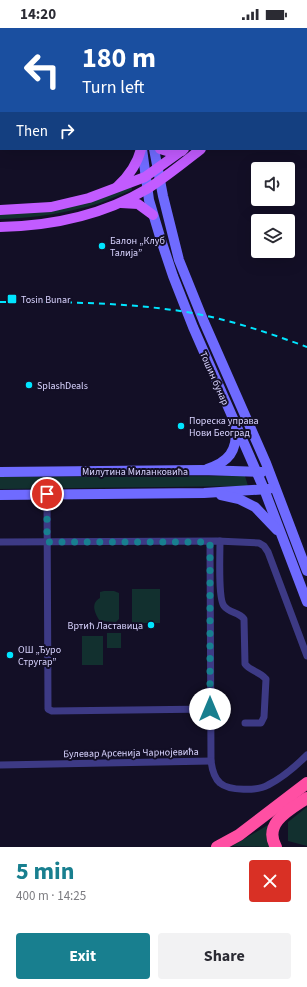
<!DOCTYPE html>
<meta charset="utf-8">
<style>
body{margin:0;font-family:"Source Sans 3",sans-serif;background:#f2f2f3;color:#2b2b33;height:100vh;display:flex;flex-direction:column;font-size:15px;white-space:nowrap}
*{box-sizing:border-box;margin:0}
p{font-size:13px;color:#7c7c81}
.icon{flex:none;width:22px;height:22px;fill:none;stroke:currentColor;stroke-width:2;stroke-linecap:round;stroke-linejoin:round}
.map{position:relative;height:819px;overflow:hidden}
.sheet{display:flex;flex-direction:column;background:#fff;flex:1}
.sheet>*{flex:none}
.banner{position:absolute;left:0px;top:0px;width:307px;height:122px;box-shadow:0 4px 16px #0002;background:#1a4fa0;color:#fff;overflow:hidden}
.buttons{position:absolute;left:251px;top:134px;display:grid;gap:8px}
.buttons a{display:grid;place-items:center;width:44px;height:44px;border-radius:4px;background:#fff;box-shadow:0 4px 16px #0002;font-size:20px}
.pin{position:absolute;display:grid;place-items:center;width:34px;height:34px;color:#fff;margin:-17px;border:2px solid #fff;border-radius:50%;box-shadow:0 1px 4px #0007}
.me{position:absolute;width:44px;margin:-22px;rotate:0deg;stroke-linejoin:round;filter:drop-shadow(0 0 3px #0008)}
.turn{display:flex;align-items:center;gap:14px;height:84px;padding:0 16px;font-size:18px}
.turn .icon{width:52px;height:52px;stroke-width:2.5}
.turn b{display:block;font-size:28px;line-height:34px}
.then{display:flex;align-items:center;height:38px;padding:0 16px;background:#0003;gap:8px;font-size:15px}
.round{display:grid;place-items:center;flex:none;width:42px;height:42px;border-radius:4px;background:#f2f2f3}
.headline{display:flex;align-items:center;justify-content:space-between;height:68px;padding:0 16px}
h1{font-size:24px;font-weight:700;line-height:30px;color:#187f8f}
.action{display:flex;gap:8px;margin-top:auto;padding:8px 16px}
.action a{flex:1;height:46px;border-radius:4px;background:#187f8f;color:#fff;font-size:16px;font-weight:700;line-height:46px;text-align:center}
.action a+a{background:#f2f2f3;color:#2b2b33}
.status{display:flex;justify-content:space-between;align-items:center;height:28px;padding:0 20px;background:#fff;direction:ltr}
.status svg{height:11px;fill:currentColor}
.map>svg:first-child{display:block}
</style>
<div class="status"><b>14:20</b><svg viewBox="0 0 49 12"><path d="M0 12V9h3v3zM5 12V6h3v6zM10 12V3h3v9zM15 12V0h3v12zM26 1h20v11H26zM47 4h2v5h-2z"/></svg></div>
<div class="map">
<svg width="307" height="819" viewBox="0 0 307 819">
<rect width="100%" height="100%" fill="#130f26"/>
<g fill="#12302f">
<path d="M131 157 132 162C121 166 111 171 100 175 68 185 34 190 0 191V185Z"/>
<polygon points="245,448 248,458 0,461 0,449"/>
<rect x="132" y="561" width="28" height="34"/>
<path d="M104 563H114L119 565V591L116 594 100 593C95 586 90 575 100 570V564Z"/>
<rect x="107" y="605" width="14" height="15"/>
<rect x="82" y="608" width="21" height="29"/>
<polygon points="307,779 307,818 288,813 288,794"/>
<polygon points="268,797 269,819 232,818"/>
</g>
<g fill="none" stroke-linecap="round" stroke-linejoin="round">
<g stroke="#3d3a85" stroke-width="7">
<polyline points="163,0 163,1"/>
<polyline points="180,0 182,1"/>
<polyline points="0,9 1,5"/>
<polyline points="0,77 1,77"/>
<polyline points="47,467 48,681 52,683 210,681"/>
<path d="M220 513C220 525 218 571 224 578 229 585 239 584 244 591L245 636C251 644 258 642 266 651L264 689 261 695H245"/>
<polyline points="0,514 217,513 259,515 264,518 268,524 307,628"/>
<path d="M210 514 211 733C212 741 214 750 220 755 229 763 258 763 268 757 282 750 296 738 307 727"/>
<polyline points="0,737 211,733"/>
</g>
<g stroke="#6f6bff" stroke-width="10">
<polyline points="134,1 134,0"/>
<polyline points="144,1 144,0"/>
<polyline points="142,121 149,172 161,212 173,248 193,299 264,461 307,574"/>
<polyline points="154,121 163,168 179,232 204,294 266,435 307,543"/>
<path d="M207 441C229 434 237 423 236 400"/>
<polyline points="0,444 201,442 262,444"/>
<polyline points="0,467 204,465 269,461"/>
<polyline points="221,467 239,471 255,479 277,502"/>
</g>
<g stroke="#c25bff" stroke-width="10">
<polyline points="306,16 307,15"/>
<polyline points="306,29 307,28"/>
<polyline points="160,121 170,124 182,123"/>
<path d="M117 159C129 148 137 137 141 121"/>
<polyline points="121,175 138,176 153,187"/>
<polyline points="0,182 51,179 89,170 145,149 184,121"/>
<path d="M0 199C51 198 103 187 147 161 166 149 183 135 201 121"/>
</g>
<g stroke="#ff4fa3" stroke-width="12">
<polyline points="217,819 239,807 307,755"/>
<path d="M276 819C262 795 291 781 307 770"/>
</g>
<path stroke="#00e5ff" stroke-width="2" stroke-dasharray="6 5" stroke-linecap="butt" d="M0 274C58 274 115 274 173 282 219 288 264 303 307 319"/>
</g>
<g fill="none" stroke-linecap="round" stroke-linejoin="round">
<polyline stroke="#187f8f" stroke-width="7" stroke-dasharray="0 12.6" points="47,466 47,514 210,514 210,681"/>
</g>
<g fill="#00e5ff" stroke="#130f26" stroke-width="1.5">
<circle cx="102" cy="218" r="4"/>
<rect x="7" y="266" width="10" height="10" rx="2"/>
<circle cx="29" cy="357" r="4"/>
<circle cx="181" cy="398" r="4"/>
<circle cx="151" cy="597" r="4"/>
<circle cx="10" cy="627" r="4"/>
</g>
<g text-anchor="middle" stroke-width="4" stroke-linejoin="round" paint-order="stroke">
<g font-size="10" fill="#d9d4ff" stroke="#130f26" text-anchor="start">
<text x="110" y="216">Балон „Клуб<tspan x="110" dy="12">Талија”</tspan></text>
<text x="21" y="275">Tosin Bunar</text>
<text x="37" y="361">SplashDeals</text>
<text x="189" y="396">Пореска управа<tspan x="189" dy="12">Нови Београд</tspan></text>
<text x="143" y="601" text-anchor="end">Вртић Ластавица</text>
<text x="18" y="625">ОШ „Ђуро<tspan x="18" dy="12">Стругар”</tspan></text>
</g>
<g font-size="10" fill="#d9d4ff" stroke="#130f26">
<text transform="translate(215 350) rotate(66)" y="4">Тошин бунар</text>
<text x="135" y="447">Милутина Миланковића</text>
<text transform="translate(131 724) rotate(-1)" y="4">Булевар Арсенија Чарнојевића</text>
</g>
</g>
</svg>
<div class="buttons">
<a><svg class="icon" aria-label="sound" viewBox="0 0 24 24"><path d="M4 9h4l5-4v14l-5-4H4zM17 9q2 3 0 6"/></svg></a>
<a><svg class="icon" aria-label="layers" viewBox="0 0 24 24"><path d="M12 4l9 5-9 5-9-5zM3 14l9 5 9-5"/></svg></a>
</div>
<div class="pin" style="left:47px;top:466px;background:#d93025"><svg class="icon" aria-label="arrive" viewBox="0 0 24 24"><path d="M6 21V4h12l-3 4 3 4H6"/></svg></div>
<svg class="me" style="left:210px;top:681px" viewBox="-20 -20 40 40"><circle r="19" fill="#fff"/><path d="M0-13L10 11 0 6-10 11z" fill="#187f8f"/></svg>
<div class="banner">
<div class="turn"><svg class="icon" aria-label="left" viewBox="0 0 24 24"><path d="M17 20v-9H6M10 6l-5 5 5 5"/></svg><div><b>180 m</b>Turn left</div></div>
<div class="then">Then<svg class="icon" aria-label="right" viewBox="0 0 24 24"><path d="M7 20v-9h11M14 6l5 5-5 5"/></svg></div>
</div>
</div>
<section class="sheet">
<div class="headline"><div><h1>5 min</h1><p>400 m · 14:25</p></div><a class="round" style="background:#d93025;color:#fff"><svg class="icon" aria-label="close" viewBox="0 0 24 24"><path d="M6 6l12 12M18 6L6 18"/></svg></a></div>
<div class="action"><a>Exit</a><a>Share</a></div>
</section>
